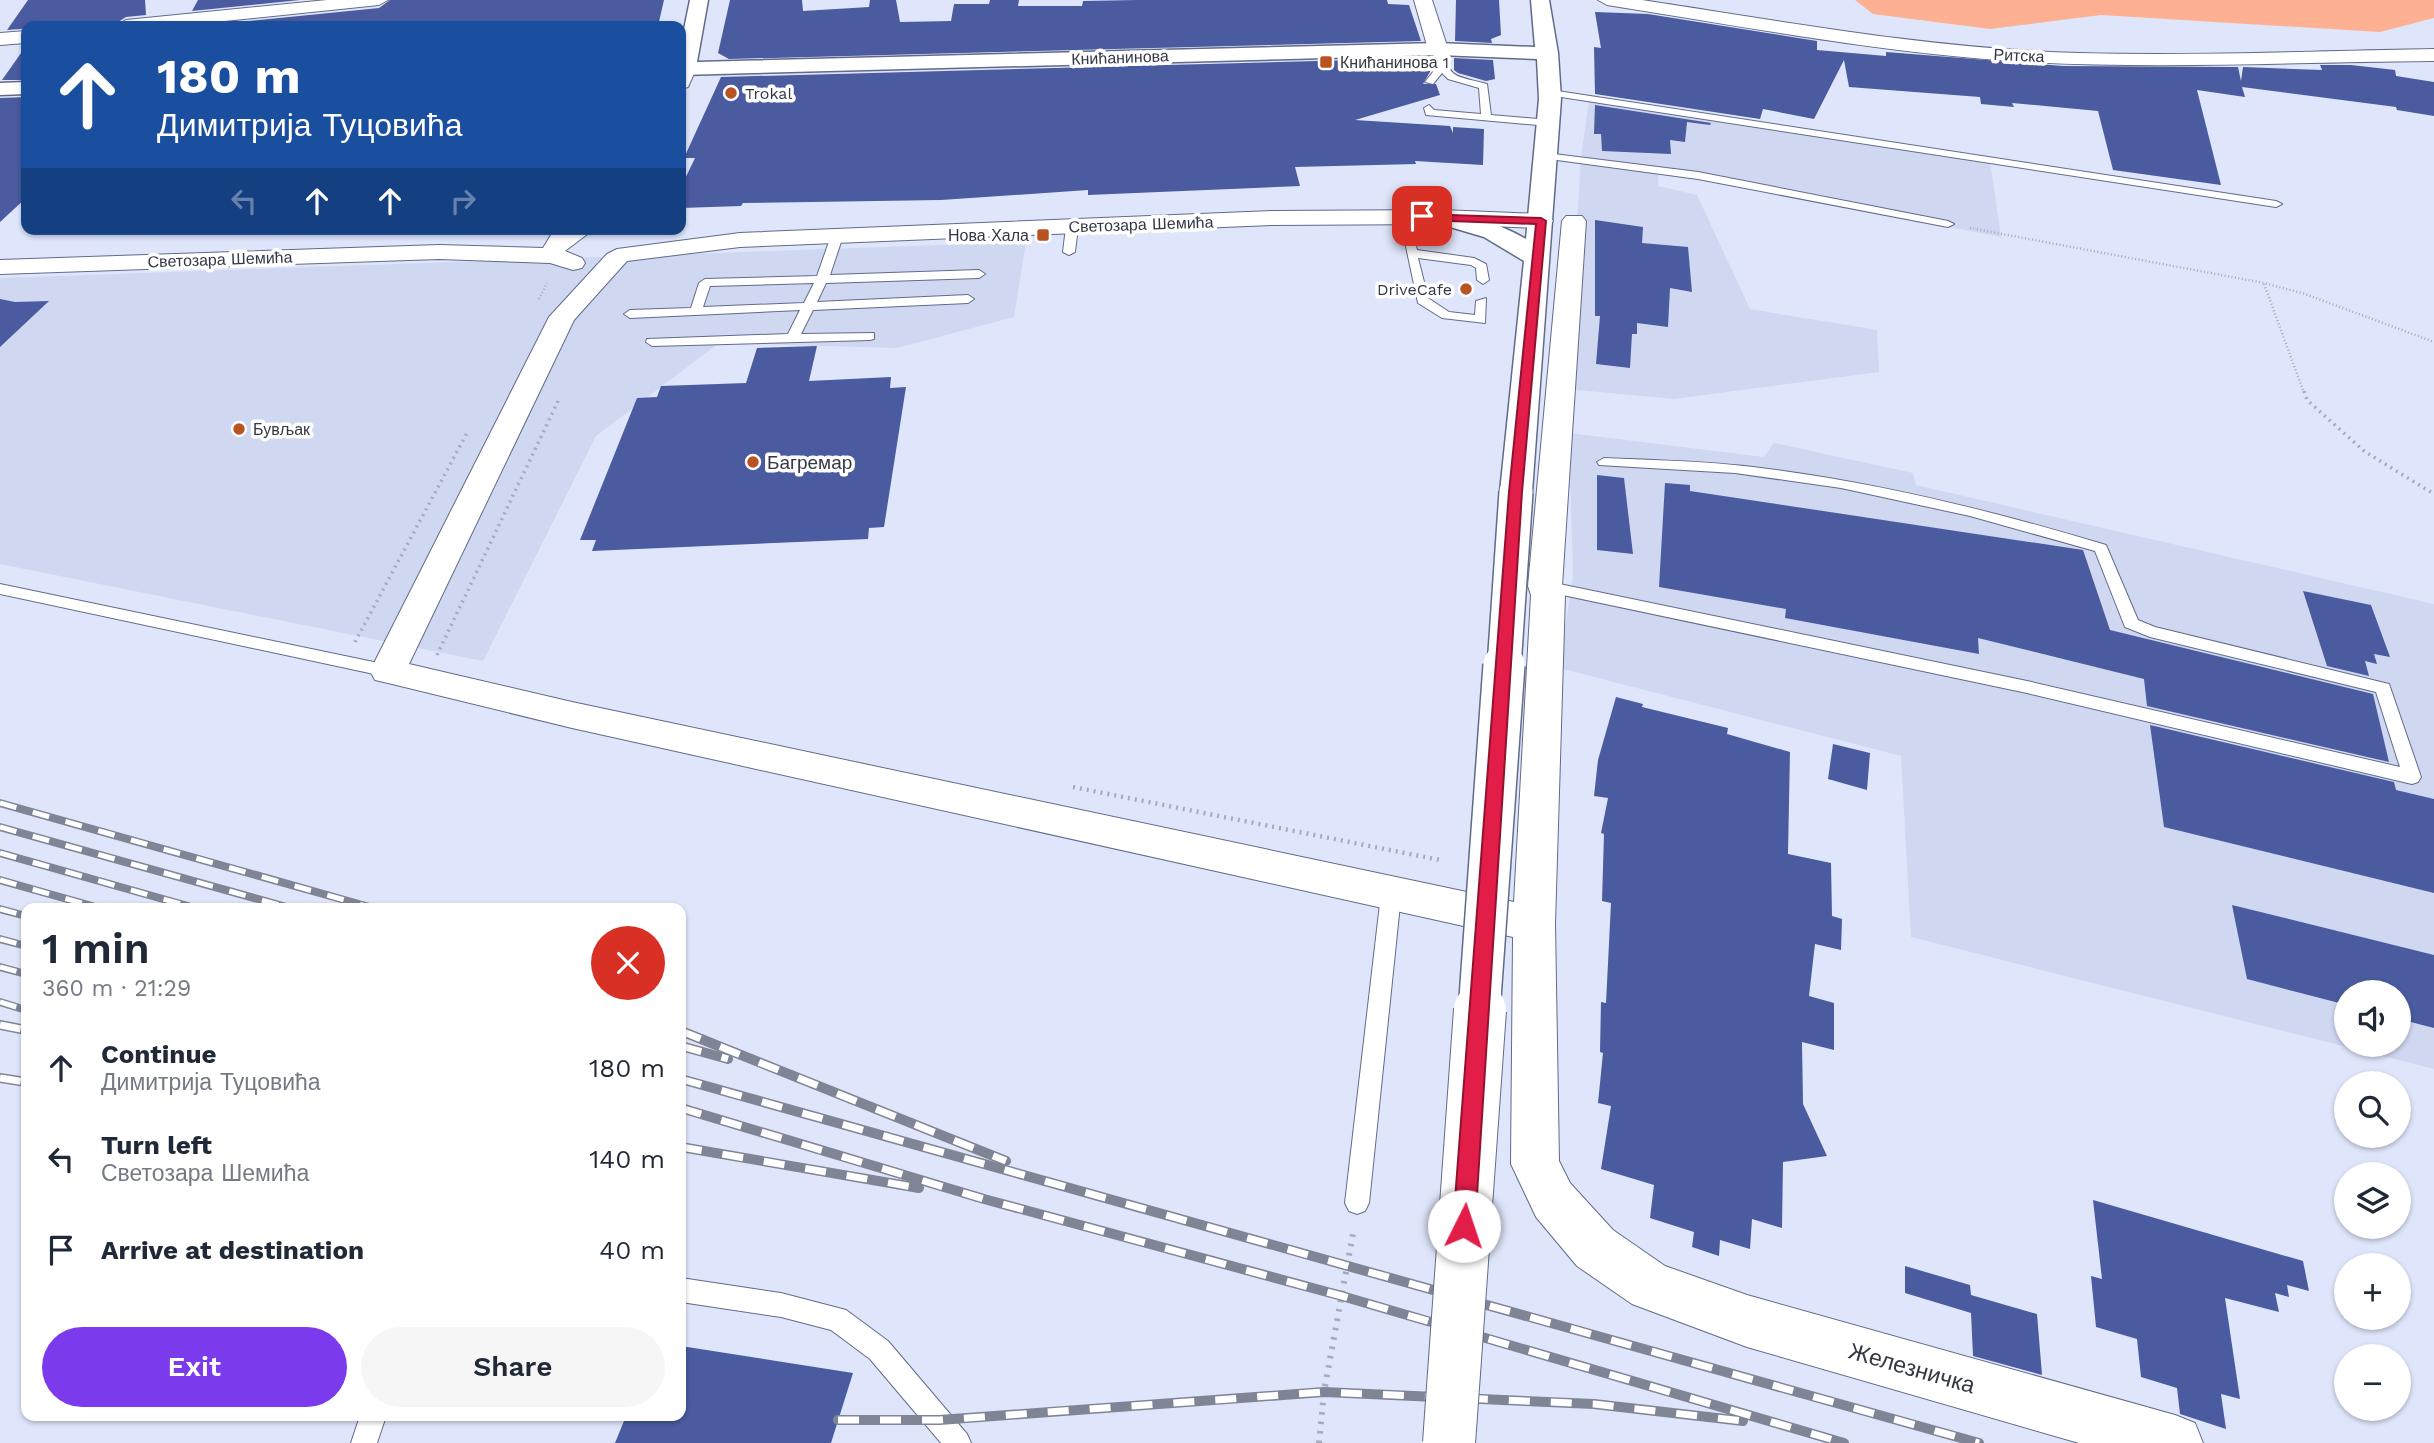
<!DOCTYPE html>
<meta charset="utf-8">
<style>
body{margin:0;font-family:"Work Sans",sans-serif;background:#f6f6f7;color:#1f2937;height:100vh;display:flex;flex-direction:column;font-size:26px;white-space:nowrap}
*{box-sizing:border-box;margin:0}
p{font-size:23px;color:#747a83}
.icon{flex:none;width:38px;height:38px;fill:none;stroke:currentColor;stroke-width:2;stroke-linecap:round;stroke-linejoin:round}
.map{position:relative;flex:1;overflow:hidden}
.panel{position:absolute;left:21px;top:903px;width:665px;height:518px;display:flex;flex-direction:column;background:#fff;border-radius:14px;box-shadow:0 2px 5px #0004}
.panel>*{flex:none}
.top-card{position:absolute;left:21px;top:21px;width:665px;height:214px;border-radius:14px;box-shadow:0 2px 5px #0004;background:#1a4fa0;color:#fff;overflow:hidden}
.buttons{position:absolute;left:2334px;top:980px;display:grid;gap:14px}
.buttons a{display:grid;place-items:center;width:77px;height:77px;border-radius:50%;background:#fff;box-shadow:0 2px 5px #0004;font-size:35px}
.pin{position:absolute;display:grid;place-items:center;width:60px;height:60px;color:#fff;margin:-30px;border-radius:14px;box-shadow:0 4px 10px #0006}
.me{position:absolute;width:77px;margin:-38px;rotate:4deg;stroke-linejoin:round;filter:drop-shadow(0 0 5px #0008)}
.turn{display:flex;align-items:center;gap:24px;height:147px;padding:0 21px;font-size:32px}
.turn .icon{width:91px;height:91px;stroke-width:2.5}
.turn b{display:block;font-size:49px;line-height:60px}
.lanes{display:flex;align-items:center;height:66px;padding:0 21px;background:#0003;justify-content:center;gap:35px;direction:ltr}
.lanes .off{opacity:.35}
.round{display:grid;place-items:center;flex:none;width:74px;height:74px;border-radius:37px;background:#f6f6f7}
.headline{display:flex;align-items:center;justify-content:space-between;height:119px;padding:0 21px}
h1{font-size:42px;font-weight:600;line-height:52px}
.action{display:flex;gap:14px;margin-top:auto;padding:14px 21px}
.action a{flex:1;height:80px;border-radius:42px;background:#7c3aed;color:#fff;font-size:28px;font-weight:600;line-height:80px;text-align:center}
.action a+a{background:#f6f6f7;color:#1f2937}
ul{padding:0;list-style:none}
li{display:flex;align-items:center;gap:21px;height:91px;padding:0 21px}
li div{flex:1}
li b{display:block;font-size:26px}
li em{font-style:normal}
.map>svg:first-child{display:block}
</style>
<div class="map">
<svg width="2434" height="1443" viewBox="0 0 2434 1443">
<rect width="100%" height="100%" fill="#dfe6fb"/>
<g fill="#d0d7f1" fill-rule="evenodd">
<polygon points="1589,100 1762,123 1902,150 1990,161 2001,237 1659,171 1658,186 1697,195 1750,309 1877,330 1879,372 1674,399 1567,389 1581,157"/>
<polygon points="1026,242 1014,317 897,348 719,343 596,436 483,661 0,564 0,278"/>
<path d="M1569 433 1764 457 1774 443 1913 473 1916 485 2434 604V1069L1911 937 1901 756 1559 668 1573 576ZM2347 992H2399V1045H2347Z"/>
</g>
<polygon fill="#fdb192" points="1855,0 2434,0 2434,18 2380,32 2101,15 1990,29 1873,14"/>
<g fill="#4a5ba0">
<polygon points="28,0 145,0 146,15 126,17 118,22 7,30"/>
<polygon points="198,0 300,0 192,11"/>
<polygon points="390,0 664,0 658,26 307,26 307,22 276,26 200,26 379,8"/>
<polygon points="730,0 802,0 803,11 869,7 870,0 896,0 900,22 951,21 954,4 989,4 990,0 1019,0 1018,6 1082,6 1083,1 1136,0 1387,0 1388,4 1409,5 1421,41 729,59 718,53"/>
<polygon points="1456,0 1499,0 1501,35 1491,39 1492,43 1455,41"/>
<polygon points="1595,12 1648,14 1817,41 1817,50 1886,56 1886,52 2063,66 2238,67 2241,81 2243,67 2322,70 2320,65 2351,65 2395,70 2396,76 2434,82 2434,116 2397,110 2396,107 2242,87 2245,97 2197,90 2221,185 2113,170 2098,111 2012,103 2014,107 1981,104 1980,97 1849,87 1844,60 1814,119 1763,109 1760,119 1595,94 1594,47 1601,48"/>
<polygon points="26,46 26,80 2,80"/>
<polygon points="1427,58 1431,70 1423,84 1436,84 1440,95 1355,120 1450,126 1453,133 1453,127 1484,129 1483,165 1415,161 1416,164 1295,167 1300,186 1088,195 1088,190 941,200 743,203 741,206 681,208 681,187 695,158 684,158 721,77"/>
<polygon points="1454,58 1493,60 1495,79 1486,81 1458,73 1454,70"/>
<polygon points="26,97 26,198 0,222 0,98"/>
<polygon points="1595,105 1711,123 1710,125 1687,122 1685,142 1670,140 1671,154 1602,151 1601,134 1594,134"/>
<polygon points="1595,220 1643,227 1642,243 1688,247 1692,292 1670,288 1668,327 1637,323 1637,334 1632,334 1630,368 1596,364 1600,316 1595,316"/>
<polygon points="0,299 15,302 49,301 0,347"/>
<polygon points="817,346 809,381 891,377 890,388 906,387 884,527 869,528 868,539 592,551 596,540 580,540 637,398 657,397 661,386 746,383 757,348"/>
<polygon points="1597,475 1624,478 1633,554 1597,550"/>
<polygon points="1665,483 1690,485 1690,491 2083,550 2110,630 2373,694 2389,762 2147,706 2144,679 1978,638 1979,654 1785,618 1786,609 1659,587"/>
<polygon points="2303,591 2371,605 2390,657 2374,654 2377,664 2365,661 2369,676 2327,666"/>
<polygon points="1616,697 1643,704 1642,707 1728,728 1727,734 1790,752 1788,854 1831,863 1832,916 1842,919 1841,950 1815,944 1809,996 1834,1003 1834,1050 1802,1042 1803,1104 1827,1156 1783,1162 1782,1228 1752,1219 1750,1249 1720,1240 1719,1256 1692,1247 1694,1232 1650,1218 1654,1185 1601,1169 1611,1106 1598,1103 1603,1053 1600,1052 1601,1002 1606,1003 1611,903 1602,901 1604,834 1601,833 1608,798 1594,796 1598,760"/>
<polygon points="2150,725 2394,782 2396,790 2434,799 2434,893 2164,827"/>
<polygon points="1833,744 1870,753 1867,790 1828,779"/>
<polygon points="2232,905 2434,955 2434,1028 2399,1019 2399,992 2347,992 2347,1005 2247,979"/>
<polygon points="2093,1200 2303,1261 2309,1291 2287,1285 2289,1297 2275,1293 2279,1312 2225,1298 2240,1399 2221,1394 2226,1429 2180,1414 2177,1388 2141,1377 2137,1339 2096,1327 2091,1276 2102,1279"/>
<polygon points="1905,1266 1970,1285 1971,1295 2037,1314 2042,1375 1973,1356 1971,1313 1905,1293"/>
<polygon points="681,1346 853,1373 831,1443 615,1443 626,1416 681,1416"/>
</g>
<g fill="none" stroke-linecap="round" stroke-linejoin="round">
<g stroke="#616b89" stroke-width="2">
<g id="lane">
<path d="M1438 46 1443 49C1448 81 1460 76 1487 84L1491 115 1549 120 1554 123 1549 126 1426 115 1424 108 1429 105 1434 110 1481 114 1479 88 1448 79 1442 73 1433 84 1425 82 1436 68 1433 49Z"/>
<polygon points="1551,90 2276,201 2282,204 2276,207 1548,95 1548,91"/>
<polygon points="1546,153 1698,172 1948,221 1954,224 1948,227 1698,179 1542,158 1542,154"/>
<polygon points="1399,214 1409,216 1417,250 1474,258 1486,264 1489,280 1483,284 1477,280 1476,268 1471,265 1418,258 1428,298 1449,312 1475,315 1476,301 1486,298 1485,323 1442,318 1418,303"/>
<polygon points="1072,224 1078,227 1075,252 1069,255 1063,252 1066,227"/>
<path d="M837 233 843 236 830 275 979 270 985 274 979 278 826 283 817 302 968 295 974 299 968 303 813 310 801 334 874 333V339L870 340 652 346 646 342 647 339 788 334 800 310 630 318 624 314 630 310 691 308 699 283 705 279 817 276 831 236ZM814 283 804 303 703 307 710 286Z"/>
<path d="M1604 458C1654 460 1704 461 1753 467 1873 481 1990 510 2106 545L2138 620 2155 627 2389 684 2421 777 2418 782 2412 784 2027 693 1539 590 1537 586 1539 582 1545 581 2027 681 2400 767 2376 692 2150 637 2125 627 2095 551 1970 516 1841 488 1735 473 1599 465 1597 462Z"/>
<polygon points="0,584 388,665 396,671 388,677 0,594"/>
<polygon points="1391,887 1398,889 1401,895 1369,1203 1365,1211 1357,1214 1349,1211 1345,1203 1381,895 1384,889"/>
<polygon points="681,1278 781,1293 846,1310 888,1341 967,1434 971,1443 941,1443 870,1359 831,1330 781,1317 681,1302"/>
<polygon points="360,1416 386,1416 377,1443 351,1443"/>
</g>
</g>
<g stroke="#616b89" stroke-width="2">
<g id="street">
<polygon points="327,0 388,0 379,5 177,26 117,26 126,20"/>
<polygon points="1414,0 1432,0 1448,49 1445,53 1431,53 1428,49"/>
<path d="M1598 0H1642C1787 22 1932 49 2079 53 2197 56 2316 51 2434 49V61C2293 62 2151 70 2011 61 1875 52 1741 26 1607 5Z"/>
<polygon points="26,31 26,43 0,45 0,33"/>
<polygon points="686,63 696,69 688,87 681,89 681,64"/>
<polygon points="1442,210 1541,214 1549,216 1553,221 1549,226 1541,228 1442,224 1272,225 740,247 627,261 574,320 409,664 572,702 1514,902 1531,595 1528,586 1562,221 1566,216 1582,216 1586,221 1562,586 1565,595 1555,924 1559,1161 1570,1183 1613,1230 1665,1266 1747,1295 2175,1415 2195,1423 2203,1443 2079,1443 1747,1347 1632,1304 1577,1266 1536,1217 1511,1164 1513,937 572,728 388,683 375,680 370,671 549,317 607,254 617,249 740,233 1272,211"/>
<polygon points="563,229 594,229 565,251 582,258 585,263 582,268 573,270 550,263 439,259 0,274 0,260 439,245 543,248 551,235"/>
</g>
</g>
<g stroke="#616b89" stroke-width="3">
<g id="secondary">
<path d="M690 0H708L697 62 1438 43 1535 47 1531 0H1549L1558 53 1561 99 1532 492 1527 499 1516 502 1505 499 1500 492 1524 261 1484 237 1433 222 1430 217 1433 212C1458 206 1505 227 1526 239L1539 99 1537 59 1438 55 681 75V44Z"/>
<polygon points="26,82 26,94 0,95 0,83"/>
</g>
</g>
<g stroke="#a5abbe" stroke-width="2.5" stroke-dasharray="1 2.5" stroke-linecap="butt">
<polyline points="681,219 683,212"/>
<polyline points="1970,228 2264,283 2305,294 2434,342"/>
<polyline points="2264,284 2304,393"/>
<polyline points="539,299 547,283"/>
</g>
<g stroke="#a5abbe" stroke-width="3.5" stroke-dasharray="2 4.5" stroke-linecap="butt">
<polyline points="2304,391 2307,400 2364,451 2434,494"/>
<polyline points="355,642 467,433"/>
<polyline points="437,655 560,397"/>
</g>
<polyline stroke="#a5abbe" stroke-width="4.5" stroke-dasharray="2 5" stroke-linecap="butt" points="1073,787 1440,860"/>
<polyline stroke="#a5abbe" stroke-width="6" stroke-dasharray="2.5 7" stroke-linecap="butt" points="1319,1443 1324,1392 1354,1228"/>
<use href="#lane" fill="#fff" fill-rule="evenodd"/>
<use href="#street" fill="#fff" fill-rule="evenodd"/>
<use href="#secondary" fill="#fff" fill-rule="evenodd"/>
<g stroke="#808596" stroke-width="8">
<g id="rail-far1">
<polyline points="0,803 373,908"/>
<polyline points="0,827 290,908"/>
<polyline points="0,853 195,908"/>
<polyline points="0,880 99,908"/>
<polyline points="0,909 26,916"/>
<polyline points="0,939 26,946"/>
<polyline points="0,967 26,974"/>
<polyline points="0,1002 26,1010"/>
</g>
</g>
<g stroke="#808596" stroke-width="10">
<g id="rail">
<polyline points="0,1025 26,1030"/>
<polyline points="681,1031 1006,1161"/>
<polyline points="681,1046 728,1059"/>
<polyline points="0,1078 26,1082"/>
<polyline points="681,1079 1979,1443"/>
<polyline points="681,1108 984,1199 1342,1296 1844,1443"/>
<polyline points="681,1147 919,1188"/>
<polyline points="838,1420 939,1420 1324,1392 1594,1404 1743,1421"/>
</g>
</g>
<use href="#rail-far1" stroke="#fff" stroke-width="5" stroke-dasharray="17" stroke-linecap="butt"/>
<use href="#rail" stroke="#fff" stroke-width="7" stroke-dasharray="21" stroke-linecap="butt"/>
<g stroke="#616b89" stroke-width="36" stroke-linecap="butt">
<polyline id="secondary-bridge-far2" points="1504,667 1516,492"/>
</g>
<g stroke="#616b89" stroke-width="44" stroke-linecap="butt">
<polyline id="secondary-bridge-far1" points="1479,1012 1504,665"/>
</g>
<g stroke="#616b89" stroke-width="54" stroke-linecap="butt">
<polyline id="secondary-bridge" points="1449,1443 1480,1010"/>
</g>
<use href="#secondary-bridge-far2" stroke="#fff" stroke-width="33"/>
<use href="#secondary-bridge-far1" stroke="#fff" stroke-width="41"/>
<use href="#secondary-bridge" stroke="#fff" stroke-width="52"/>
</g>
<polygon fill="#e11d48" stroke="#92132f" stroke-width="2" points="1419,214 1541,218 1546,221 1522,492 1475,1226 1472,1233 1464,1236 1456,1233 1453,1226 1509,492 1536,224 1422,220 1419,219"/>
<g fill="#b85322" stroke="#fff" stroke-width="2.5">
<rect x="1319" y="55" width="14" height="14" rx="3.5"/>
<circle cx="731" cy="93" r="7"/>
<rect x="1036" y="228" width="14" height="14" rx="3.5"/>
<circle cx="1466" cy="289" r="7"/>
<circle cx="239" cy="429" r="7"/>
<circle cx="753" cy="462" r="7"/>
</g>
<g text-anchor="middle" stroke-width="7" stroke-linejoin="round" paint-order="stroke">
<g font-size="16" fill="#343846" stroke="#fff">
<text transform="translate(2019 55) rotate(3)" y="6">Ритска</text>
<text transform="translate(1120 57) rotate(-2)" y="6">Книћанинова</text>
<text transform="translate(1141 224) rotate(-2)" y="6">Светозара Шемића</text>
<text transform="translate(220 259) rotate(-2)" y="6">Светозара Шемића</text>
</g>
<g font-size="16" fill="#343846" stroke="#fff" text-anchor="start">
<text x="1340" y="68">Книћанинова 1</text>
<text x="745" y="99">Trokal</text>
<text x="1029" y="241" text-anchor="end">Нова Хала</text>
<text x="1452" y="295" text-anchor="end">DriveCafe</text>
<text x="253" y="435">Бувљак</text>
</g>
<g font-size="19" fill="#343846" stroke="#fff" text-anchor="start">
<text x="767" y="469">Багремар</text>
</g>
<g font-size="23" fill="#343846" stroke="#fff">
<text transform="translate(1912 1368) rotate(16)" y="8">Железничка</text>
</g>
</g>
</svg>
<div class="buttons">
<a><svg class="icon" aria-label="sound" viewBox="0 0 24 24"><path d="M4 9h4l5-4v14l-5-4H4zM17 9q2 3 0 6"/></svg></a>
<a><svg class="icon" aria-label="search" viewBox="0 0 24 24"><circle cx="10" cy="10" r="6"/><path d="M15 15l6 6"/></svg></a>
<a><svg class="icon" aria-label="layers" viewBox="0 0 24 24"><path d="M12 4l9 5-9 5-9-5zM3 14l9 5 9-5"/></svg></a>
<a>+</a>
<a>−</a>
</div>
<div class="pin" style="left:1422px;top:216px;background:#d93025"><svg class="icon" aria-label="arrive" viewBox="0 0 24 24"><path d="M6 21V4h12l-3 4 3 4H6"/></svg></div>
<svg class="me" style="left:1464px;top:1226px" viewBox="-20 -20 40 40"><circle r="19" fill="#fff"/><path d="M0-13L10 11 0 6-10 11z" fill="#e11d48"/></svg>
<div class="top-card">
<div class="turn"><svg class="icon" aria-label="ahead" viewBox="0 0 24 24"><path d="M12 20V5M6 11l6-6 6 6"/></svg><div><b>180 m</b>Димитрија Туцовића</div></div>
<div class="lanes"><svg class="icon off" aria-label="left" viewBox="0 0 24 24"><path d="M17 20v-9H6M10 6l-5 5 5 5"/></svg><svg class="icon" aria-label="ahead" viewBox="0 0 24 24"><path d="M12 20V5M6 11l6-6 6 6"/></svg><svg class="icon" aria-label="ahead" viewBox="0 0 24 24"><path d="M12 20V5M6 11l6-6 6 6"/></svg><svg class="icon off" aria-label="right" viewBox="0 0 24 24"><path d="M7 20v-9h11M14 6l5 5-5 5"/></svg></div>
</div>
<section class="panel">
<div class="headline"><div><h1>1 min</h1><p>360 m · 21:29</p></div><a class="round" style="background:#d93025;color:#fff"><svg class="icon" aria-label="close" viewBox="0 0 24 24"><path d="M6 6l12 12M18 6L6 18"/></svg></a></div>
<ul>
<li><svg class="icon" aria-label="ahead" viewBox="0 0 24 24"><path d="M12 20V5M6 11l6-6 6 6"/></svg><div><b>Continue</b><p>Димитрија Туцовића</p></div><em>180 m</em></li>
<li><svg class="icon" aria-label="left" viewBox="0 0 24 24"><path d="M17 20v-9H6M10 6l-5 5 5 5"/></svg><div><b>Turn left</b><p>Светозара Шемића</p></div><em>140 m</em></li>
<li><svg class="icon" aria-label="arrive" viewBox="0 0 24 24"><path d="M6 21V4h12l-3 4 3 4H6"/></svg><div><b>Arrive at destination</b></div><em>40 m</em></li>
</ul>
<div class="action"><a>Exit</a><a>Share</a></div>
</section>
</div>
